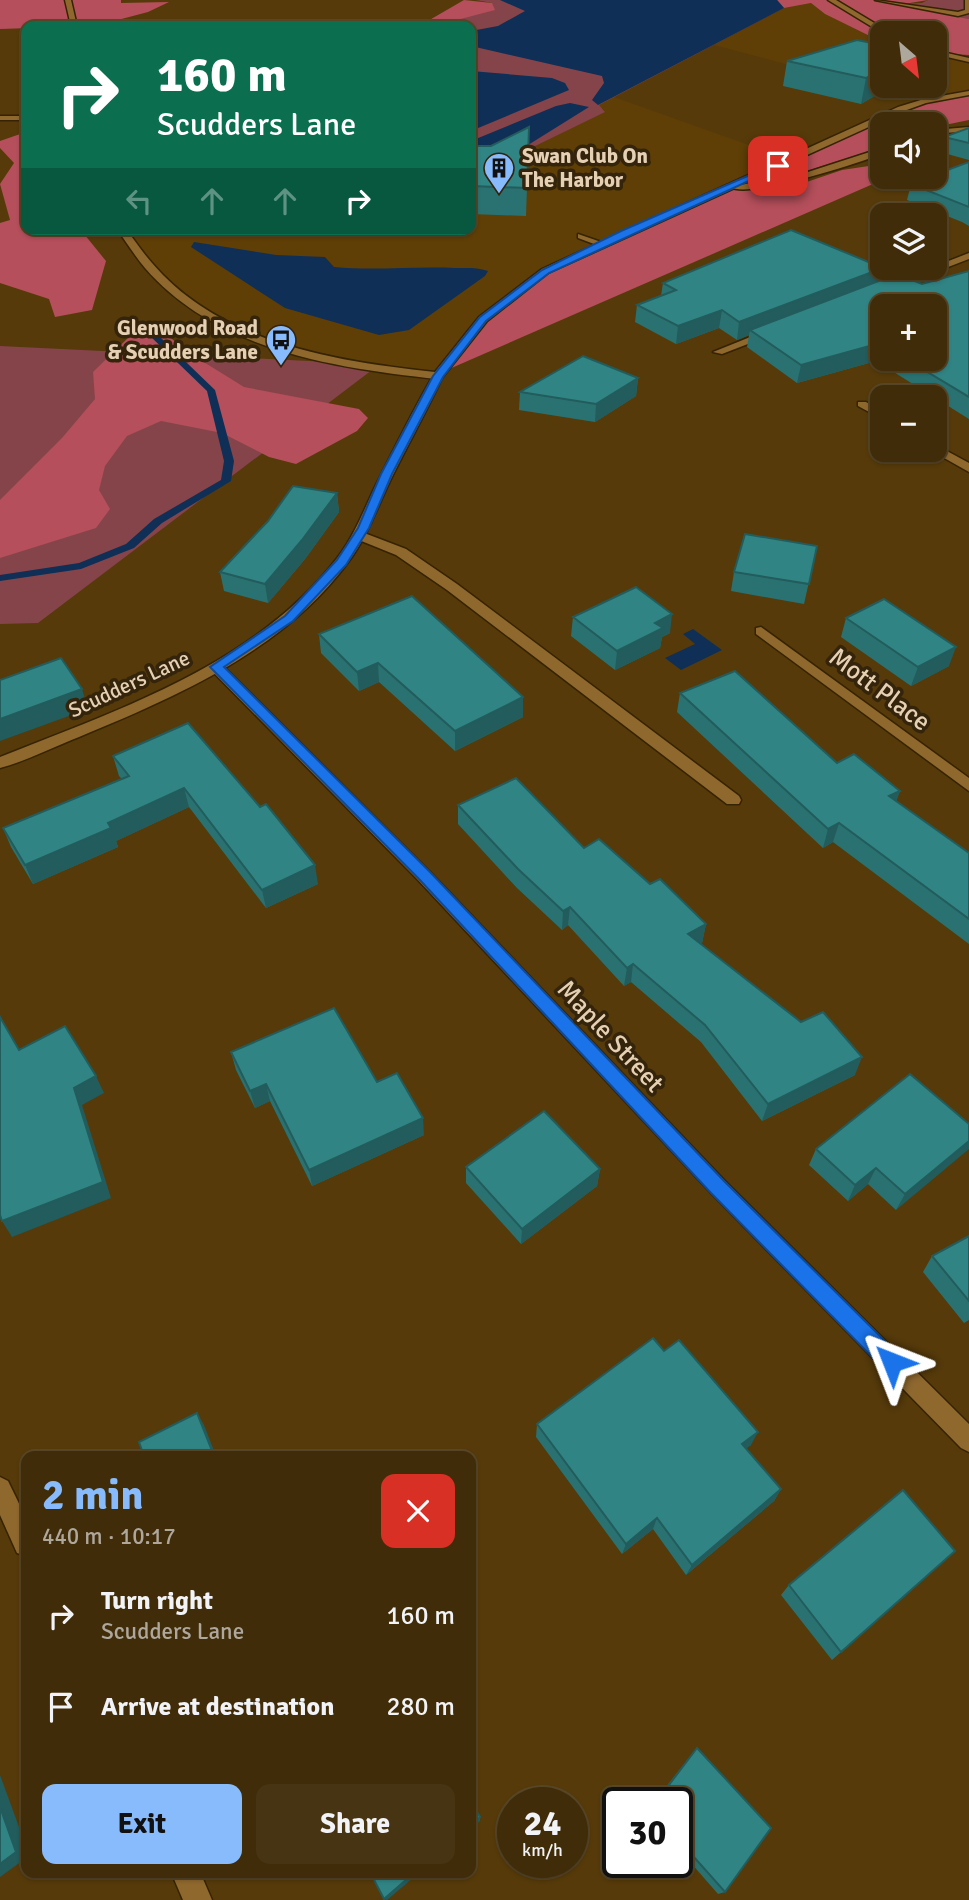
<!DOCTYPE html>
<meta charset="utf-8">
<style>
body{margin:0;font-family:Signika,sans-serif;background:#473412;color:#f1f3f6;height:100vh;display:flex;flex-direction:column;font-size:26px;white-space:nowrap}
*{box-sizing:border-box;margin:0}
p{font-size:23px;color:#aea79c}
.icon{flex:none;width:38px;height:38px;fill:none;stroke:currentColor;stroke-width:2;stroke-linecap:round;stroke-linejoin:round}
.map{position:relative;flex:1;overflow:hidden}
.details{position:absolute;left:21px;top:1451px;width:455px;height:427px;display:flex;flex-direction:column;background:#402c08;border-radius:14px;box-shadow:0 2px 5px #0004,0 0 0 2px #594829}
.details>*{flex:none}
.hud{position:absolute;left:21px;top:21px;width:455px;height:214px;border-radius:14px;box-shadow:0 2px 5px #0004,0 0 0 2px #594829;background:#0b6e4f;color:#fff;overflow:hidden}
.needle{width:46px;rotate:152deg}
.controls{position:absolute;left:870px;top:21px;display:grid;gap:14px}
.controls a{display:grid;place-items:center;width:77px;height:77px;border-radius:14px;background:#402c08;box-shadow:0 2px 5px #0004,0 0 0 2px #594829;font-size:35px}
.speed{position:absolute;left:497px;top:1787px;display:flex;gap:14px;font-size:35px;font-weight:700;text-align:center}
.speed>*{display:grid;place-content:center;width:91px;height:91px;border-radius:50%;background:#402c08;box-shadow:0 2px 5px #0004,0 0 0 2px #594829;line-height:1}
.speed small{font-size:18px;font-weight:400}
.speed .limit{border:4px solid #111;border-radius:10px;background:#fff;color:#111}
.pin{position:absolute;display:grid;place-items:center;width:60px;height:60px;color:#fff;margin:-30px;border-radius:14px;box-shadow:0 4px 10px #0006}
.me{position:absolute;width:77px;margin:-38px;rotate:315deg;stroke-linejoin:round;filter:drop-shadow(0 0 5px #0008)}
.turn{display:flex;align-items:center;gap:24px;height:147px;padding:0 21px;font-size:32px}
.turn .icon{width:91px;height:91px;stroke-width:2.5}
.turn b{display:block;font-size:49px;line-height:60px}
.lanes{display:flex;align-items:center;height:66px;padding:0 21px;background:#0003;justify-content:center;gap:35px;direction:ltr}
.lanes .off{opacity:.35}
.round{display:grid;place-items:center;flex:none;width:74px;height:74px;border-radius:14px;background:#473412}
.summary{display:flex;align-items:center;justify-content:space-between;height:119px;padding:0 21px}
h1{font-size:42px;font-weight:700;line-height:52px;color:#88bbfc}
.button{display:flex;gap:14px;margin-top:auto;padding:14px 21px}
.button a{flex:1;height:80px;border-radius:14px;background:#88bbfc;color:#111;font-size:28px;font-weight:700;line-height:80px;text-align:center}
.button a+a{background:#473412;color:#f1f3f6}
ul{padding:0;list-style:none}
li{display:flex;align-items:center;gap:21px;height:91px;padding:0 21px}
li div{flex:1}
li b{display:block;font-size:26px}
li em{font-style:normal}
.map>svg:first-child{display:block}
</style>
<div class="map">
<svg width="969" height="1900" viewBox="0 0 969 1900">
<rect width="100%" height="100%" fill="#563a0a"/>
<g fill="#5f3f06">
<polygon points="811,3 825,14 882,42 882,86 934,86 935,53 969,57 969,93 924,101 714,45 784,8"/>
<polygon points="614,97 791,160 734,187 438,376 329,362 225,326 171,290 121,229 471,229 471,168 605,111 598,105"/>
</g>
<g fill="#85444a">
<polygon points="476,0 777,0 784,8 599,105 605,112 529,149 490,149 471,168 471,26 434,26 453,22 492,3"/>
<polygon points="928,0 969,0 969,19 897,4 922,3"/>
<polygon points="0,346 329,362 372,370 38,623 0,624"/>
</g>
<g fill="#b44f5b">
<polygon points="0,0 121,0 121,3 169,2 148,12 95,26 0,29"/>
<polygon points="464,0 492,3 495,10 434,26 406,26 426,22"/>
<polygon points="777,0 928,0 898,5 969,19 969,55 935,53 934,33 882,33 882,42 825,14 811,3 784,8"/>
<polygon points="969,93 969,120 935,127 934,124 882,124 882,147 794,175 747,183 731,190 783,190 842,170 882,164 882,177 889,177 440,373 483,319 546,271 901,109"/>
<polygon points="26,132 26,229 80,229 106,261 92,310 55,317 49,299 0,283 0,223 10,220 0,184 14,163 0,148 0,141"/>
<polygon points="157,326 186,351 244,387 359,409 368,418 357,431 296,464 269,457 222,433 161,421 127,436 105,466 99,490 110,509 96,528 0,558 0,500 62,438 95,399 93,372 133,333"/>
</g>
<g fill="#0f2f56">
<polygon points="500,0 777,0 784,8 598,105 592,100 604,83 602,76 471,46 471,31 498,26 525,11"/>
<polygon points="471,71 552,78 565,83 569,90 471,131"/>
<polygon points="570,103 589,107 520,150 487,146 471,165 471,141 556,106"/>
<path d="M194 242 276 255 325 257 334 267C374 271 414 266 455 268 466 268 477 267 488 271L485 276 409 330 379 335 285 308 191 247Z"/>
<polygon points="693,629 722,650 681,670 665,658 695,644 683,634"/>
</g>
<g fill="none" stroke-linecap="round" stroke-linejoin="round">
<polygon fill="#0f2f56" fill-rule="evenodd" points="161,330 168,332 160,337 215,390 234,461 231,481 162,523 134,548 81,569 0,581 0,575 79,563 126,544 154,519 221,480 224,461 207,391 150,336"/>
<g stroke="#362303" stroke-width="3">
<g id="service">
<polygon points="828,0 836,0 891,33 882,33"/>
<polygon points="875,0 958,12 965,10 965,0 969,0 969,13 958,16"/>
<polygon points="934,50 969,58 969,62 934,54"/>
<polygon points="578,234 607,244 602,247 578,238"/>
<polygon points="359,531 406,549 457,584 739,796 741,800 739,804 727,804 447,590 396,555 354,538 354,532"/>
</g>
</g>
<g stroke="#362303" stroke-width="3">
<g id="minor">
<rect x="0" y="116" width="26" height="4"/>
<polygon points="969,127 969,131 934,134 934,130"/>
<path d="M882 148V154C858 163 749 199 730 187L808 172Z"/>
<polygon points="969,253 969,259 891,289 882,287"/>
<polygon points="770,329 775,332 774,334 722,354 713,352"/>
<polygon points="858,402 866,402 882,411 882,419 858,406"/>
<polygon points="934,444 969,463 969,472 930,450 934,450"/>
<polygon points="761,627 969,778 969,791 756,634 756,628"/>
<polygon points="216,662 221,664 430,872 725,1181 969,1424 969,1452 961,1448 711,1193 418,880 211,670 209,667"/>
<polygon points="0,1477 8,1481 26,1518 26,1556 17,1553 0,1515"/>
<polygon points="171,1872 200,1872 212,1900 183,1900"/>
</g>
</g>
<g stroke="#362303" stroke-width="3">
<path id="tertiary" d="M434 374 443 376C427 411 407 446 390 481 377 508 367 537 349 561 284 650 178 696 79 737 53 747 27 761 0 768V757C120 709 257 664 338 557 354 536 364 510 375 487 394 449 413 410 434 374Z"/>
</g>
<g stroke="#362303" stroke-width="3">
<g id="secondary">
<polygon points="65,0 71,0 77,26 71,26"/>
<path d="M969 91V95L926 103 904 111 548 273 487 321 442 378 438 379C336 368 217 351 145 268 135 256 126 242 117 229H126C135 241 143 253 152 263 221 344 336 361 435 372L479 317 542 269 898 107 924 99Z"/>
</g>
</g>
<use href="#service" fill="#8f682e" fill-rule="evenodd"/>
<use href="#minor" fill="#8f682e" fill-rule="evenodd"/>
<use href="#tertiary" fill="#8f682e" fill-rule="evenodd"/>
<use href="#secondary" fill="#8f682e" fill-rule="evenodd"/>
</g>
<g fill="#2a7272" fill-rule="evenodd">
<polygon points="857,40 882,86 891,86 861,104 783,86 787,61"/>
<polygon points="529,127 526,216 471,214 471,146 491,146"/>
<polygon points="969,128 969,160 940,152 944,137"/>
<polygon points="969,162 969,226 962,222 907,200 911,184"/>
<path d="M969 271V419L876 361 797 383 747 347 749 335 737 340 719 328 676 344 635 322 637 305 661 296 663 283 880 281 922 284ZM882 306 934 359H882Z"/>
<polygon points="638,378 636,396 595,422 519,410 520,392"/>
<polygon points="337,493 339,512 305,559 268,603 224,591 220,572"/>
<polygon points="817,546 804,604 731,591 734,572"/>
<polygon points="573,617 670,633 662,637 660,648 615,670 571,636"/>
<polygon points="846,618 949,666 911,686 841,637"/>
<polygon points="319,634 523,697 523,717 455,751 379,682 359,691 321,653"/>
<polygon points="680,693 900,791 896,801 969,853 969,944 833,842 823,848 677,712"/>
<polygon points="188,723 318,884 266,908 189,807 116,841 118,847 33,884 11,847 3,828 122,779 119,776 113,756"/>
<polygon points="458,805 584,848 650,884 706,924 702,943 700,943 855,1075 762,1121 701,1042 631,982 624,986 568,925 562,930 517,888 458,824"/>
<polygon points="231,1052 377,1082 424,1135 312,1186 270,1101 255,1108 236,1070"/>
<polygon points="969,1124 896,1210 868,1184 848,1201 809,1165 816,1149"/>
<polygon points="466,1167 600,1169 597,1186 521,1244 466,1183"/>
<polygon points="969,1236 969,1320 964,1323 923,1272 932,1256"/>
<polygon points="664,1351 751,1445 746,1448 781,1489 774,1501 686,1575 653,1529 622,1554 536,1437 537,1424"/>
<polygon points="955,1551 832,1660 781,1595 789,1585"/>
<polygon points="697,1748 725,1892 718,1894 677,1847 677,1802 654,1802 692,1754"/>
</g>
<g fill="#225c5c">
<polygon points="882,69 882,86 891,86 861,104 866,78"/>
<polygon points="883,268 879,285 750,330 749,335 737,340 739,322"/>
<polygon points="722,310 719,328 676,344 678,326"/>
<polygon points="880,343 876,361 797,383 801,365"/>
<polygon points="638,378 636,396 595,422 596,404"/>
<polygon points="337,493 339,512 305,559 268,603 265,584"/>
<polygon points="672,614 670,633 662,637 660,648 615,670 617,651 655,623"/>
<polygon points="956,647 949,666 911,686 918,667"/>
<polygon points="378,663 379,682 359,691 357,672"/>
<polygon points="82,689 88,709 0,741 0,719"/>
<polygon points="523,697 523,717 455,751 455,731"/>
<polygon points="184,788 189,807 116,841 118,847 33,884 25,865 108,823"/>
<polygon points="900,791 893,810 889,796"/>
<polygon points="839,823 833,842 823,848 828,829"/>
<polygon points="315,865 318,884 266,908 262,890"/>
<polygon points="570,907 568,925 562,930 563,911"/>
<polygon points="706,924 702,943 685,952 688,934"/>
<polygon points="633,964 631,982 624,986 627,968"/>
<polygon points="862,1057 855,1075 762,1121 768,1104"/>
<polygon points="96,1076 104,1093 82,1105 111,1198 12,1237 2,1221 74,1088"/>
<polygon points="266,1084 270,1101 255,1108 250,1091"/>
<polygon points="423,1118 424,1135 312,1186 309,1170"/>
<polygon points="969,1141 969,1149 896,1210 905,1194"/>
<polygon points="876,1168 868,1184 848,1201 855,1185"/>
<polygon points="600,1169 597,1186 521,1244 522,1229"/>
<polygon points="197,1413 204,1425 216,1456 214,1456"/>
<polygon points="758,1432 751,1445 736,1456 742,1444"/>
<polygon points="781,1489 774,1501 686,1575 692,1565"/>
<polygon points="657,1518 653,1529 622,1554 626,1544"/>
<polygon points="0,1775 26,1846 26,1858 0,1877"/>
<polygon points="480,1817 480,1821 471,1829 471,1825"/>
<polygon points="415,1872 420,1872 387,1900 384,1899"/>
</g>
<g fill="#318484" stroke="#225c5c" stroke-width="2">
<polygon points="857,40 882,45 882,69 866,78 787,61"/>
<polygon points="529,127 527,188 471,186 471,146 491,146"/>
<polygon points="969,128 969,143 944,137"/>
<polygon points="969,162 969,207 911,184 931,177 934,177 934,175"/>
<polygon points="791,230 883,268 739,322 722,310 678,326 637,305 676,290 663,283"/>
<polygon points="969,271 969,397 906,359 934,359 934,306 882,306 882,344 880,343 801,365 750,330 897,274 922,284"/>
<polygon points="583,356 638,378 596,404 520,392"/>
<polygon points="293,486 337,493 302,540 265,584 220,572 268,521"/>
<polygon points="745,534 817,546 809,584 734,572"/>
<polygon points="636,587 672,614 655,623 663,628 617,651 573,617"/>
<polygon points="412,596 523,697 455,731 378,663 357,672 319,634"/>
<polygon points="884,599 956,647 918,667 846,618"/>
<polygon points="61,658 82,689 0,719 0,680"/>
<polygon points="735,671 837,763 854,754 900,791 889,796 969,853 969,919 839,823 828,829 680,693"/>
<polygon points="188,723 260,807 266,804 315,865 262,890 184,788 108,823 111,828 25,865 3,828 129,776 113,756"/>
<polygon points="516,778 584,848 599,839 650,884 660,879 706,924 688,934 801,1022 823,1012 862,1057 768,1104 705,1025 633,964 627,968 570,907 563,911 518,869 458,805"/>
<polygon points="334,1008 377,1082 397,1073 423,1118 309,1170 266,1084 250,1091 231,1052"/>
<polygon points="0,1017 19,1050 65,1026 96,1076 74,1088 103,1182 2,1221 0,1215"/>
<polygon points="910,1074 969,1124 969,1141 905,1194 876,1168 855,1185 816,1149"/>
<polygon points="544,1111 600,1169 522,1229 466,1167"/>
<polygon points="969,1236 969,1301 932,1256"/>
<polygon points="653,1338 664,1351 679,1340 758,1432 742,1444 781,1489 692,1565 657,1518 626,1544 537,1424"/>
<polygon points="197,1413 214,1456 144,1456 139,1442"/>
<polygon points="903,1490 955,1551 841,1652 789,1585"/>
<polygon points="697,1748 771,1828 725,1892 677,1838 677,1802 656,1802"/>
<polygon points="471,1802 480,1817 471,1825"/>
<polygon points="0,1807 16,1852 0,1864"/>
<polygon points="370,1872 415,1872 384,1899"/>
</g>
<polygon fill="#1a73e8" stroke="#114b97" stroke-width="2" points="775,164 781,166 549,273 486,321 443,377 392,474 369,528 346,565 293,621 224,667 430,872 724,1181 899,1355 902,1362 899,1369 892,1372 884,1369 711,1193 419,879 210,667 285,616 337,560 358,528 381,474 433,376 480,317 542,270 621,231"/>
<defs>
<g id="building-pin" transform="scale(1.575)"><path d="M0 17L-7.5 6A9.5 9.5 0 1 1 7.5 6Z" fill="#88bbfc" stroke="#34240b"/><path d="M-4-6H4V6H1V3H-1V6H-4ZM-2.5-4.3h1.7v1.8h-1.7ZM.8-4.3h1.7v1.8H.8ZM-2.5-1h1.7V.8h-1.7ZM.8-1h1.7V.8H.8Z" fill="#111"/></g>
<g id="bus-pin" transform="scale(1.575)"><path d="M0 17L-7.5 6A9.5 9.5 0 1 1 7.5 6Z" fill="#88bbfc" stroke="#34240b"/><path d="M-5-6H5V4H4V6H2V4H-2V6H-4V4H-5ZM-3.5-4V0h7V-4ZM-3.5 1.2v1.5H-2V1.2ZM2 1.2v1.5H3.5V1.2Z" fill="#111"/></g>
</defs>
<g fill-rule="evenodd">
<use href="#building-pin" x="499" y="168"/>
<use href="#bus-pin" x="281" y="340"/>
</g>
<g text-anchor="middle" stroke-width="7" stroke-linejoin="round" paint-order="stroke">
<g font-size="21" font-weight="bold" fill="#e5d0b3" stroke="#34240b" text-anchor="start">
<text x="522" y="163">Swan Club On<tspan x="522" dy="24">The Harbor</tspan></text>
<text x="258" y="335" text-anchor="end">Glenwood Road<tspan x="258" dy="24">&amp; Scudders Lane</tspan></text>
</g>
<g font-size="21" fill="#e5d0b3" stroke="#34240b">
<text transform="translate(129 684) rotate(-25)" y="7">Scudders Lane</text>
</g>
<g font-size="26" fill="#e5d0b3" stroke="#34240b">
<text transform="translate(880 689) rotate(37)" y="9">Mott Place</text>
<text transform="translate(611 1036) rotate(47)" y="9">Maple Street</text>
</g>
</g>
</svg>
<div class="controls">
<a><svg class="needle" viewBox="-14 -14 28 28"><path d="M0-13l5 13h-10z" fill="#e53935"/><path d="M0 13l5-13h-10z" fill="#aea79c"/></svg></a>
<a><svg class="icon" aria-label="sound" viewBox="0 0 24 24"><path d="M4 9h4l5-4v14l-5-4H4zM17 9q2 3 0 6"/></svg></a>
<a><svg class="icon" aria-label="layers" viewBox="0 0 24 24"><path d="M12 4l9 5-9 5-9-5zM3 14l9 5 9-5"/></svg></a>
<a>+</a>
<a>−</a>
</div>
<div class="speed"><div>24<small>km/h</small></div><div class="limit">30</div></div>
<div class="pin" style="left:778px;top:166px;background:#d93025"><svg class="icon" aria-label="arrive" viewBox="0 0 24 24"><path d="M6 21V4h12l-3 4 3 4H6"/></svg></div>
<svg class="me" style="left:892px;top:1362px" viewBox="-20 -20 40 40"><path d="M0-17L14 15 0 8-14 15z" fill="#1a73e8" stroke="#fff" stroke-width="4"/></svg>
<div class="hud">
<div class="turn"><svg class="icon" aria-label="right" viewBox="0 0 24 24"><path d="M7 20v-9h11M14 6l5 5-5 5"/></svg><div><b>160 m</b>Scudders Lane</div></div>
<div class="lanes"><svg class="icon off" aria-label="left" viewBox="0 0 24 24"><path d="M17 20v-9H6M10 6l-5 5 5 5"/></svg><svg class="icon off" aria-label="ahead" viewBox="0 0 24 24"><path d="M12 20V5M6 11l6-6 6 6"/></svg><svg class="icon off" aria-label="ahead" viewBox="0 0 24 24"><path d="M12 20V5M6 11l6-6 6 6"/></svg><svg class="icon" aria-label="right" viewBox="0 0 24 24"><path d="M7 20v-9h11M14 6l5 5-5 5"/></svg></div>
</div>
<section class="details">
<div class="summary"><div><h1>2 min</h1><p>440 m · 10:17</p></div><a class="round" style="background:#d93025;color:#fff"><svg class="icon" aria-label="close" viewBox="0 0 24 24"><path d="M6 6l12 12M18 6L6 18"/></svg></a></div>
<ul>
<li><svg class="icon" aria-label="right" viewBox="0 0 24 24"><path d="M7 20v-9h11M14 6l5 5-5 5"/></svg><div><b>Turn right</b><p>Scudders Lane</p></div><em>160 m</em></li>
<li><svg class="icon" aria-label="arrive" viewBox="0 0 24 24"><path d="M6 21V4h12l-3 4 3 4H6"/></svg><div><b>Arrive at destination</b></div><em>280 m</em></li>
</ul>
<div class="button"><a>Exit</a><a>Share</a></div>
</section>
</div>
